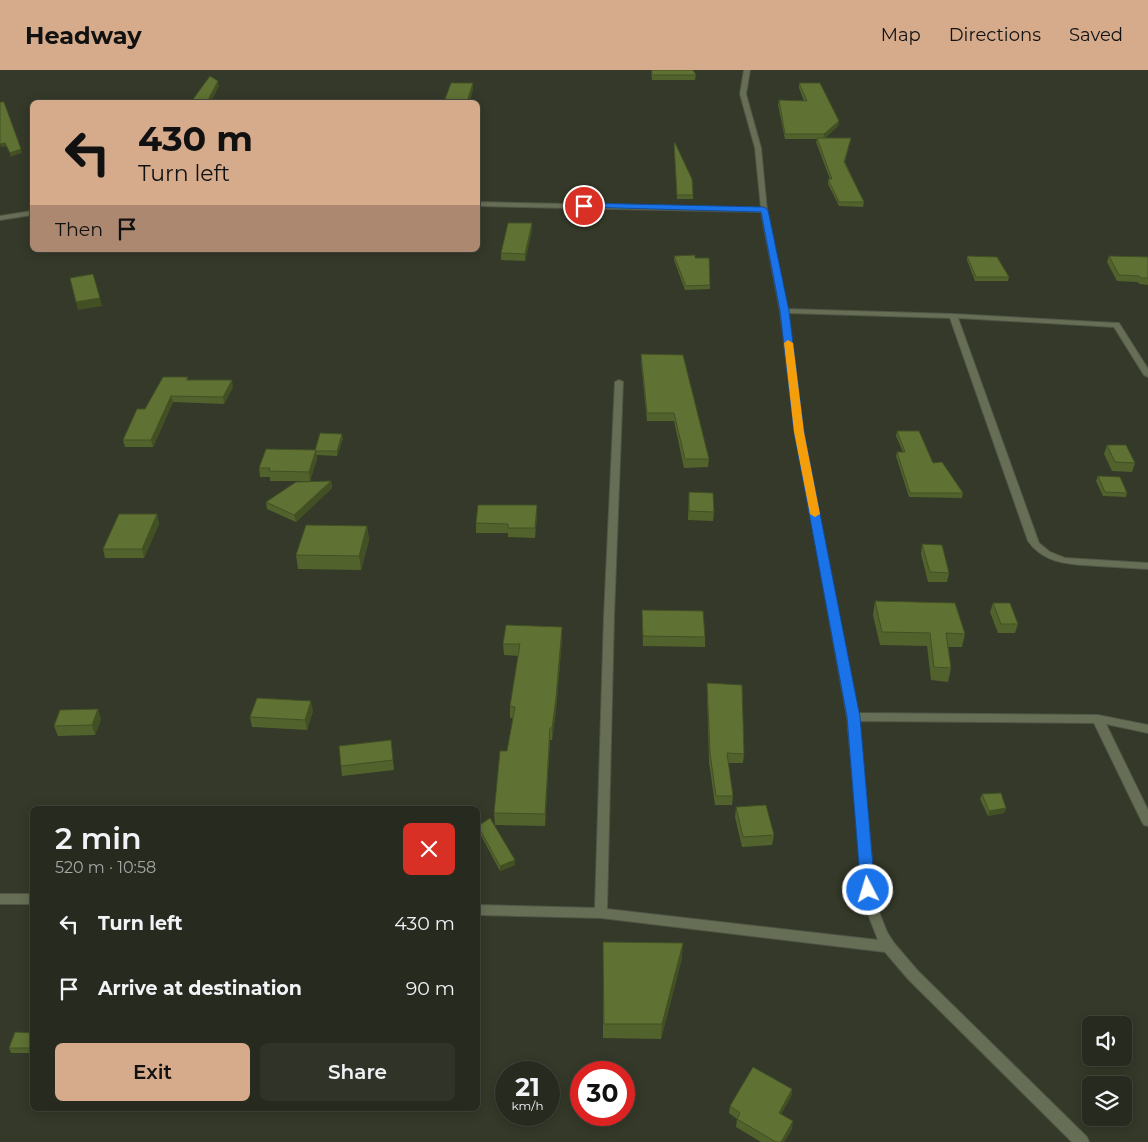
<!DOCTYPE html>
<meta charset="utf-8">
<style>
body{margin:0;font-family:Montserrat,sans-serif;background:#2f3328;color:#f1f3f6;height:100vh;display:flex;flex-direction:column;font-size:19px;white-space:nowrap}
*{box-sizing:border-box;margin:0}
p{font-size:16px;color:#a4a7a4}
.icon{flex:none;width:28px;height:28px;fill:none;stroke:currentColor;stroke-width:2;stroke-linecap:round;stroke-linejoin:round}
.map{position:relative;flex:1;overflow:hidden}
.details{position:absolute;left:30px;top:736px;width:450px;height:305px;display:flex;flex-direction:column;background:#272b1f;border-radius:8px;box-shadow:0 2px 12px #0003,0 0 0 1px #43473d}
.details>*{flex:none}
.banner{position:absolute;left:30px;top:30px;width:450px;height:152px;border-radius:8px;box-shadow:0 2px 12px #0003,0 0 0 1px #43473d;background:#d6ab8b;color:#111;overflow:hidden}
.tools{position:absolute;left:1082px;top:946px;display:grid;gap:10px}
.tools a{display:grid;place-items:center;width:50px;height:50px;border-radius:8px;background:#272b1f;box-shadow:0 2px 12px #0003,0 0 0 1px #43473d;font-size:25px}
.speed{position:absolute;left:495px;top:991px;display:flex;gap:10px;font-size:25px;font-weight:700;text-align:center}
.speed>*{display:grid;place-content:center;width:65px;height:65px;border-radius:50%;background:#272b1f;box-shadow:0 2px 12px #0003,0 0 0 1px #43473d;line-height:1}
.speed small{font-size:12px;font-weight:400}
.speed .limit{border:8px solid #d22;background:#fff;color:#111}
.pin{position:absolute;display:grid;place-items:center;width:42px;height:42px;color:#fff;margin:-21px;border:2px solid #fff;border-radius:50%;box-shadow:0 1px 5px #0007}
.me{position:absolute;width:55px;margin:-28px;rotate:355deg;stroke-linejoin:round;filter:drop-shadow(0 0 4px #0008)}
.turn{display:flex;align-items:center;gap:18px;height:105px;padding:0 25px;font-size:22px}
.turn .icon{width:65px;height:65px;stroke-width:2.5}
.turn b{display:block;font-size:35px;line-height:42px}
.then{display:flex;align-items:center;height:48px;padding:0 25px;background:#0003;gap:10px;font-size:19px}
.round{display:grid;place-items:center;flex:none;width:52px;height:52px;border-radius:8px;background:#2f3328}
.headline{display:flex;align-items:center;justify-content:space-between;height:85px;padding:0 25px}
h1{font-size:30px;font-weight:600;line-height:38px}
.cta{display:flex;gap:10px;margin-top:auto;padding:10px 25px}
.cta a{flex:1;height:58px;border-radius:8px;background:#d6ab8b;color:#111;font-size:20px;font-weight:600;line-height:58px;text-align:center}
.cta a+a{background:#2f3328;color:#f1f3f6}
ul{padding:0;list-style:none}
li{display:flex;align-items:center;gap:15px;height:65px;padding:0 25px}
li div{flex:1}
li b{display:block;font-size:19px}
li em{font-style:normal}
header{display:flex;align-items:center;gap:30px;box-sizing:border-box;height:70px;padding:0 25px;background:#d6ab8b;color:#111}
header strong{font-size:24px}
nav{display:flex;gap:28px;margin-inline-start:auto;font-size:18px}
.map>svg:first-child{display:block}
</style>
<header>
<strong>Headway</strong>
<nav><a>Map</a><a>Directions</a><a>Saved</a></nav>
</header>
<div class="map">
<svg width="1148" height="1072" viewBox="0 0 1148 1072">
<rect width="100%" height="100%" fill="#343929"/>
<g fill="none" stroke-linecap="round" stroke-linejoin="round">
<g stroke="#505546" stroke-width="2">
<g id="street">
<path d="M744 0H750L746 24 761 78 767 140 787 239 953 244 1116 253H1119L1148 299V307L1144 305 1114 257 958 248 1039 473 1050 482 1065 488 1148 493V499C1131 498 1114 497 1098 496 1071 494 1045 495 1028 471L950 248 788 243 803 361 858 643 1098 645 1148 655V663L1106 654 1148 740V756L1144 755 1142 752 1094 653 859 651 876 834 887 862 894 873 918 901 1087 1067 1089 1072H1072L908 909 885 882 601 848 478 845V835L595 838 604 546 615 312 619 310 623 312 614 546 607 839 878 870 864 834 847 647 795 361 780 241 761 142 478 136V132L761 138 755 78 740 24Z"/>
<polygon points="32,141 32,145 0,150 0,146"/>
<rect x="0" y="824" width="32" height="10"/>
</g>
</g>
<use href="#street" fill="#666f55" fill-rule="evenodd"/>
</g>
<g fill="#52622d">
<polygon points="651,0 693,0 696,5 695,10 652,10"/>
<polygon points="799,13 839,51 838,56 825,68 851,68 845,92 864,132 863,137 839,136 828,114 828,109 830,109 816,72 817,69 785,69 778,35 779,30 804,31 799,18"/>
<polygon points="674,73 693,125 693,129 677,129"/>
<polygon points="532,160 525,191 501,190 501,183"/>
<polygon points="674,186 695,188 710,215 710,219 685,220 674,190"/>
<polygon points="967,186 1009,207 1008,211 975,211 967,190"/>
<polygon points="1109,186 1148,187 1148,215 1140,214 1137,212 1117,211 1107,192"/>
<polygon points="641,284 709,389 708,397 684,398 674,351 647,351 641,292"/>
<polygon points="188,307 188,310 233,317 224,334 173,332 153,377 125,377 123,370 145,339"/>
<polygon points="897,361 933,393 963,423 962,428 909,427 896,386 897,382 903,382 896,366"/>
<polygon points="343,368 337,386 317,385 317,389 310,411 270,411 270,407 260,407 259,398 316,380"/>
<polygon points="1107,375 1135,393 1132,402 1112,401 1104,384"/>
<polygon points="1098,406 1127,423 1126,427 1103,426 1096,411"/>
<polygon points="331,411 332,418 296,452 267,439 266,432"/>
<polygon points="689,422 714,442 713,451 688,450"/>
<polygon points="157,444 159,454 144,488 105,488 103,479"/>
<polygon points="537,444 535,468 508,467 508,463 476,463 476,453"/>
<polygon points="367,456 369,470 361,500 298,499 296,485"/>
<polygon points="922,474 949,503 947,512 928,512 921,484"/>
<polygon points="875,531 965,564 962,577 948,577 951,598 948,612 931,610 927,576 880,575 873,545"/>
<polygon points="993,533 1018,554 1015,563 998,563 990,542"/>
<polygon points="642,540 705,567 705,577 643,576"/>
<polygon points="562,557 562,569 556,640 552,670 550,670 545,756 495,755 494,743 507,681 513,648 510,648 510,636 518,586 504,585 503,574"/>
<polygon points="707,613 744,684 743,693 728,693 733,726 732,735 715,735 709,692 707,622"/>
<polygon points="313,641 307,660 252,657 250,647"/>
<polygon points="101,649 95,665 58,666 54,656"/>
<polygon points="391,670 394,700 342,706 341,696"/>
<polygon points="982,724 1006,738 1004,743 988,746 980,729"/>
<polygon points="736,737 774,765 772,775 742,777 735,747"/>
<polygon points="478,755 515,790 515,795 500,801 478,760"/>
<polygon points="603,872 682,888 661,969 603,968"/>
<polygon points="32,963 32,983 11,983 9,978"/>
<polygon points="792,1019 791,1027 781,1044 792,1059 784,1072 761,1072 736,1057 737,1049 729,1043 730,1036"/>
</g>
<g fill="#425024">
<polygon points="218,11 219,16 211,32 207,32"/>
<polygon points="473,13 473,19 470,32 467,32"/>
<polygon points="839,51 838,56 823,69 824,64"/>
<polygon points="5,73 6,77 1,77 0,74"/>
<polygon points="21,79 22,83 10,87 10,83"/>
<polygon points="532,153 532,160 525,191 525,184"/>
<polygon points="100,228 102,236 78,240 76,232"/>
<polygon points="232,310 233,317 224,334 223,327"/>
<polygon points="171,326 173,332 153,377 151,370"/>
<polygon points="342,364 343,368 337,386 337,381"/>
<polygon points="316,380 317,389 310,411 309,402"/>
<polygon points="331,411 332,418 296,452 294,445"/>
<polygon points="537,435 537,444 535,468 535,458"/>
<polygon points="157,444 159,454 144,488 142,479"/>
<polygon points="367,456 369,470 361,500 359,486"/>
<polygon points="562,557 562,569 556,640 552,670 552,658"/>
<polygon points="311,631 313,641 307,660 305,650"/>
<polygon points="98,639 101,649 95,665 92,655"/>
<polygon points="550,658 550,670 545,756 545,744"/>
<polygon points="1006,738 1004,743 988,746 989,741"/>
<polygon points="515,790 515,795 500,801 500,796"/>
<polygon points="683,873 682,888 661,969 662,954"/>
<polygon points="792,1019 791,1027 777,1051 779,1043"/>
<polygon points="793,1051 792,1059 784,1072 781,1072"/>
</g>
<g fill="#5f7234" stroke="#425024">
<polygon points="652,0 693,0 696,5 652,5"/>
<polygon points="210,6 218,11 207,32 191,32"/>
<polygon points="451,13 473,13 467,32 444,32"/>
<polygon points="799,13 820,13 839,51 824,64 785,64 779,30 807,31"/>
<polygon points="0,32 4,32 21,79 10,83 5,73 0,74"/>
<polygon points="817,68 851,68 844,92 864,132 839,132 828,109 832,109"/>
<polygon points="674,73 675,73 692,109 693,125 677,125"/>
<polygon points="508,153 532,153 525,184 501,183"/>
<polygon points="695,185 695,188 709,188 710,215 686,216 674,186"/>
<polygon points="967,186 997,187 1009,207 976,207"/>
<polygon points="1109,186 1148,187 1148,208 1141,208 1139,206 1119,205"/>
<polygon points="93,204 100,228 76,232 70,208"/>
<polygon points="641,284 683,285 709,389 685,389 674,343 647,343"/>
<polygon points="163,307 188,307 186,310 232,310 223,327 171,326 151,370 123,370 137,339 145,339"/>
<polygon points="897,361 919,361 933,393 942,392 963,423 910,423 897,382 905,382"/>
<polygon points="320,363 342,364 337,381 315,381"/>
<polygon points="1107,375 1126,375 1135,393 1115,392"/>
<polygon points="266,379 316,380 309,402 269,401 270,398 259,398"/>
<polygon points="1098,406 1120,407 1127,423 1105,422"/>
<polygon points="331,411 294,445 266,432 296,412"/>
<polygon points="689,422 713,423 714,442 689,441"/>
<polygon points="478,435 537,435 535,458 508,458 508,454 476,453"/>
<polygon points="119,444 157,444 142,479 103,479"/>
<polygon points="306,455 367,456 359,486 296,485"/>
<polygon points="922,474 942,475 949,503 930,502"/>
<polygon points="875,531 955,533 965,564 946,563 951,598 934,597 930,563 882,562"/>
<polygon points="993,533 1010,533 1018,554 1001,554"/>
<polygon points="642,540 703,541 705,567 643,566"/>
<polygon points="506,555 562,557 556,628 552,658 550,658 545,744 494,743 500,681 507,681 515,637 510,636 520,574 503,574"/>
<polygon points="707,613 742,615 744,684 727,683 733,726 716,726 710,683"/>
<polygon points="257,628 311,631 305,650 250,647"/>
<polygon points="98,639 92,655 54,656 60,640"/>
<polygon points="391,670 393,690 341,696 339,676"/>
<polygon points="1001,723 1006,738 989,741 982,724"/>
<polygon points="192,735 192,739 172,739"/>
<polygon points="766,735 774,765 743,767 736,737"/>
<polygon points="490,748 515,790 500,796 478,756"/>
<polygon points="603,872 683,873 662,954 604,954"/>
<polygon points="15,962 32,963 32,978 9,978"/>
<polygon points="753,997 792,1019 779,1043 793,1051 781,1072 776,1072 737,1049 740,1043 730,1036"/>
</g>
<polygon fill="#1a73e8" stroke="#114b97" points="584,133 764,137 768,140 789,241 804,362 860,647 875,820 873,823 868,825 863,823 861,820 847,647 794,362 780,241 761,142 582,137 582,134"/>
<polygon fill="#f59e0b" points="788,270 793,273 804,362 820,444 815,447 810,444 794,362 784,273"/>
</svg>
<div class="tools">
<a><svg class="icon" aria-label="sound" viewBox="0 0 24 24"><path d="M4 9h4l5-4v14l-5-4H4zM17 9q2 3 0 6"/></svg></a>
<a><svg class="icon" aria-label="layers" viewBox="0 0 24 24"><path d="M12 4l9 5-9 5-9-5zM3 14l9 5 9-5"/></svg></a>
</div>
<div class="speed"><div>21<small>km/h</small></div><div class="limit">30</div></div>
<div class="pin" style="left:584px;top:136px;background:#d93025"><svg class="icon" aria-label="arrive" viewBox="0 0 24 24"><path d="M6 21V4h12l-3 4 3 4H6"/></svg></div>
<svg class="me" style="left:868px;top:820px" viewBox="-20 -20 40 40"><circle r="17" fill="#1a73e8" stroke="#fff" stroke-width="3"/><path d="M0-11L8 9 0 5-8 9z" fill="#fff"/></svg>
<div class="banner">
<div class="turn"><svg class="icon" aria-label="left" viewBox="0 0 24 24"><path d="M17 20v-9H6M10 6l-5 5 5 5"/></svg><div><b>430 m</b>Turn left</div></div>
<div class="then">Then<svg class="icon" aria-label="arrive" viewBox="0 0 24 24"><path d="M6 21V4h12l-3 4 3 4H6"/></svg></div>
</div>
<section class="details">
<div class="headline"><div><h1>2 min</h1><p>520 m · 10:58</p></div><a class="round" style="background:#d93025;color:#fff"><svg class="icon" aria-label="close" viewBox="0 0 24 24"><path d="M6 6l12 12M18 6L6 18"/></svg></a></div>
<ul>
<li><svg class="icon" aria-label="left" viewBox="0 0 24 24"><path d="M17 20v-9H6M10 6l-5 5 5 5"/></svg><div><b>Turn left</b></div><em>430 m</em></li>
<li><svg class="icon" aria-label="arrive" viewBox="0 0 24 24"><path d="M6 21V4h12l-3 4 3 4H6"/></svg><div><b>Arrive at destination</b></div><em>90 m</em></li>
</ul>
<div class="cta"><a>Exit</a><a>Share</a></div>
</section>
</div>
